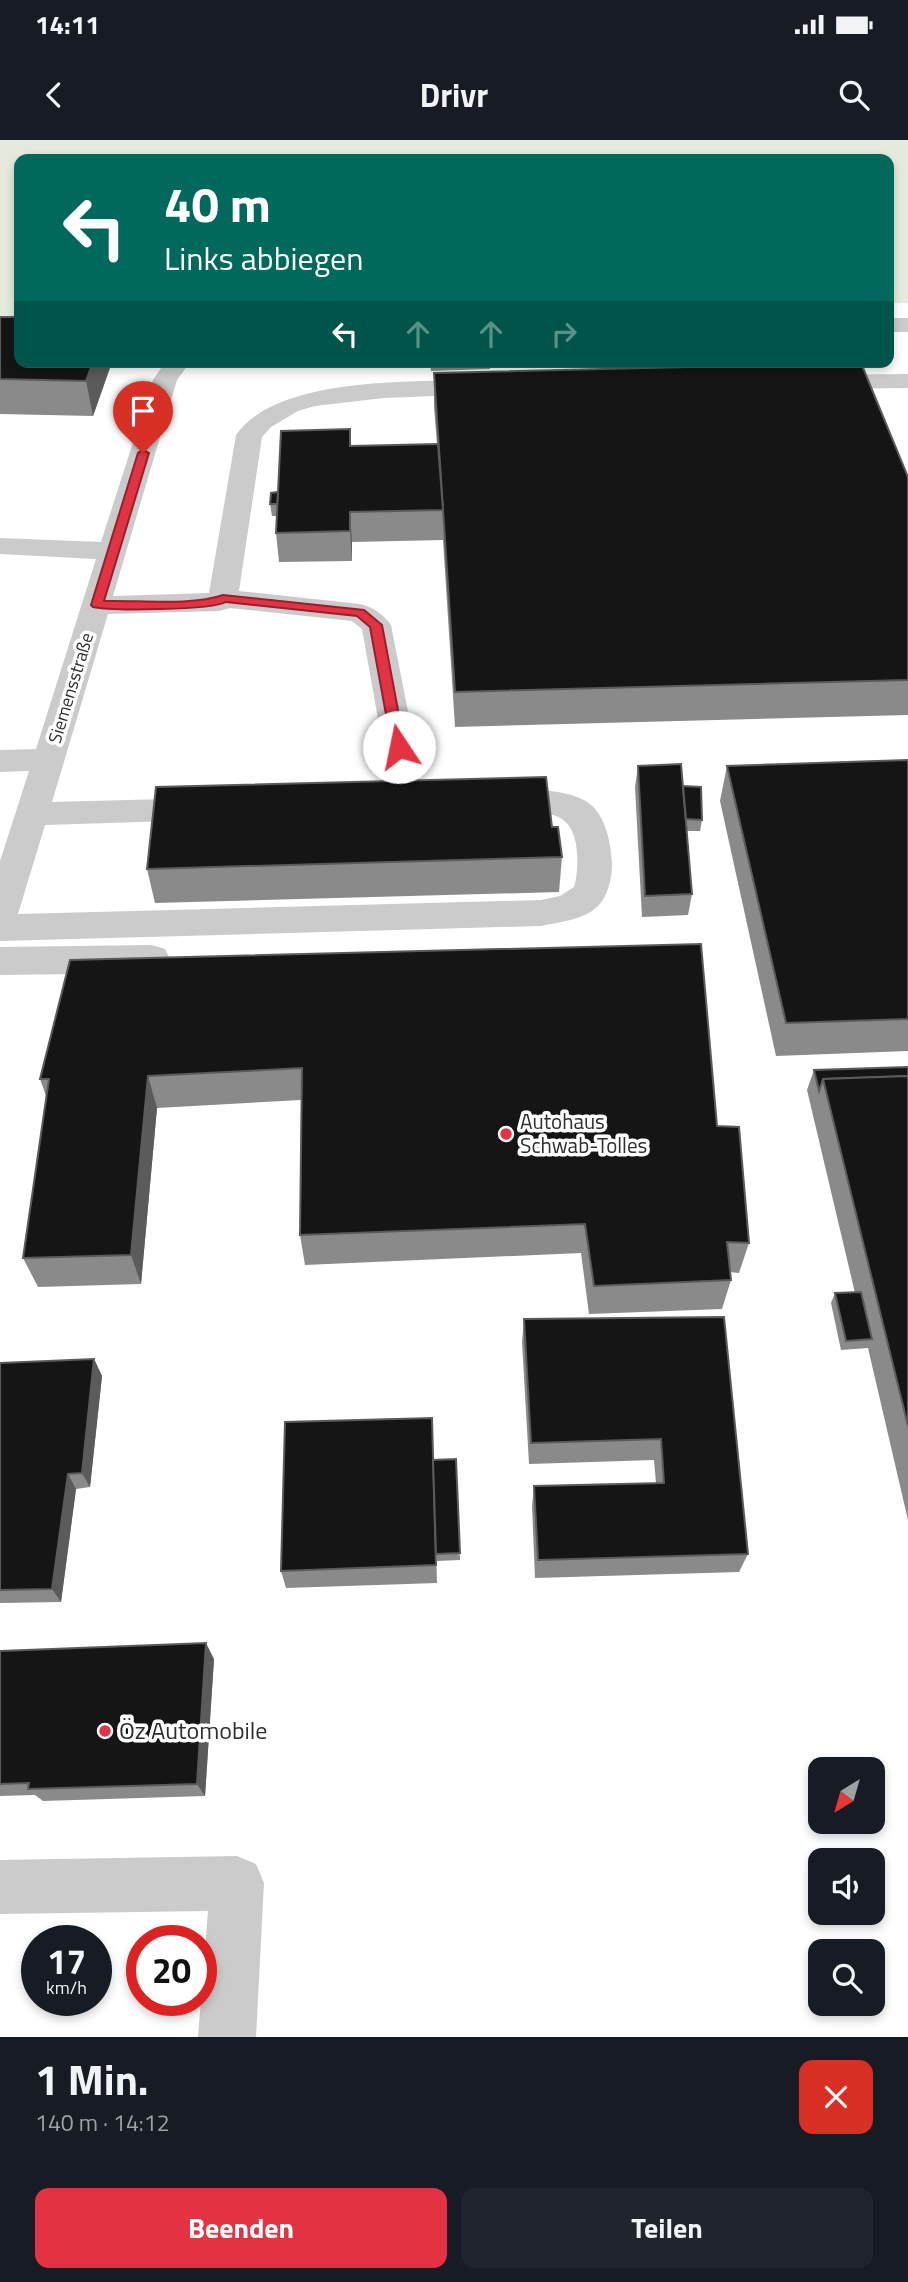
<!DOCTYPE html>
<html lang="de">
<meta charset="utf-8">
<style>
body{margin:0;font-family:"Titillium Web",sans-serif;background:#20242c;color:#f1f3f6;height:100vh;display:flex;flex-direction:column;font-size:26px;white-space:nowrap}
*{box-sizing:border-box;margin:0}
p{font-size:23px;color:#9ea1a6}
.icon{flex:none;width:38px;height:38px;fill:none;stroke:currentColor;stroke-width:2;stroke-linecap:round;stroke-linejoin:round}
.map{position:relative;height:1897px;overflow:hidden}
.panel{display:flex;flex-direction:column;background:#171b24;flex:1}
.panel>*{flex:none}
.guide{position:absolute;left:14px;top:14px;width:880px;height:214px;border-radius:14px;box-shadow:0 4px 10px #0003;background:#00695c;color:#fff;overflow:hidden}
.needle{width:46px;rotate:217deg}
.fabs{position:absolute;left:808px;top:1617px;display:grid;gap:14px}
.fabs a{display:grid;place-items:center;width:77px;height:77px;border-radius:14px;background:#171b24;box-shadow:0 4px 10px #0003;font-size:35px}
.speed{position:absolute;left:21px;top:1785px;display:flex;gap:14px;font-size:35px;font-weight:700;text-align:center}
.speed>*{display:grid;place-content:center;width:91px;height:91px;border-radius:50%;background:#171b24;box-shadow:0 4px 10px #0003;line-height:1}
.speed small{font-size:18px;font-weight:400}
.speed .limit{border:10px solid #d22;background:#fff;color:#111}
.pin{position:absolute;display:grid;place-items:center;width:60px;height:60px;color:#fff;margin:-72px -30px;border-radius:50% 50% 50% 0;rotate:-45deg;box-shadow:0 0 7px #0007}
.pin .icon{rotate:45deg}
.me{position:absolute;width:77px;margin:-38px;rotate:349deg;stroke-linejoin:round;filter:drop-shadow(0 0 5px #0008)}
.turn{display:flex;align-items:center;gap:24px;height:147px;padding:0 35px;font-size:32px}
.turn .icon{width:91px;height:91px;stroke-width:2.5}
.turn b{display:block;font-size:49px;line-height:60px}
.lanes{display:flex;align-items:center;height:66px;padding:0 35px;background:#0003;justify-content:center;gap:35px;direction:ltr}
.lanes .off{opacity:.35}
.round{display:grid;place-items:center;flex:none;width:74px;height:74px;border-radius:14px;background:#20242c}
.head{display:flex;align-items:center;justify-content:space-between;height:119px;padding:0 35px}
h1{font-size:42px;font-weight:700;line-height:52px}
.cta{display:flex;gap:14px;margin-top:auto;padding:14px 35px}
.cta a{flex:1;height:80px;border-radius:14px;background:#e33343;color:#fff;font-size:28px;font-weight:700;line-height:80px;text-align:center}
.cta a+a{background:#20242c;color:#f1f3f6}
.status{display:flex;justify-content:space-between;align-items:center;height:49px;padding:0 35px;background:#171b24;direction:ltr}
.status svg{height:19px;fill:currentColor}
header{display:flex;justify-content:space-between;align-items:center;height:91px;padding:0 35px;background:#171b24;font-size:32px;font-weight:700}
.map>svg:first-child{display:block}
</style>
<div class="status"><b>14:11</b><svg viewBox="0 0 49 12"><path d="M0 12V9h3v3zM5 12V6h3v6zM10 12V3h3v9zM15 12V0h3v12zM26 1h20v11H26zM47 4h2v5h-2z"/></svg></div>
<header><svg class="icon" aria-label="back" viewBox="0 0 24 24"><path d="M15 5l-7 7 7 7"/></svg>Drivr<svg class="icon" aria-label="search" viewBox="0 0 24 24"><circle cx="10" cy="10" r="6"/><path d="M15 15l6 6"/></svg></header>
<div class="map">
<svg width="908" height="1897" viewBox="0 0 908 1897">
<rect width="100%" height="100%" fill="#fff"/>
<polygon fill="#e4ebdc" points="0,0 908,0 908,163 889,163 889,19 19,19 19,176 0,176"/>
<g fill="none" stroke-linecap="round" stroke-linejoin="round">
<g fill="#cbcbcb" fill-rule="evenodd">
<rect x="889" y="178" width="19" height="14"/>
<path d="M165 222H190L177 240 113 456 209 453 236 295C278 235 418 242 485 240L494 242 497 247 494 252 485 254 384 258 315 266 298 271 271 287 262 297 239 451 360 464C373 467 383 474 391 485L415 607 410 615 399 618 388 615 383 607 362 489 352 481 230 468 219 471 108 474 52 662 206 658 218 661 223 669 218 677 206 680 45 685 18 774 541 760 560 756 574 747C578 733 578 719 576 704 568 656 519 680 485 670L481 662 485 654C511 647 568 647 590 664 606 677 611 704 612 723 612 738 608 757 597 767 583 780 559 782 541 786L0 801V721L29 631 0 632V610L36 609 96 419 0 414V398L101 402 153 240Z"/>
<polygon points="908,234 908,248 815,249 806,247 803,242 806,237 815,235"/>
<polygon points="152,805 165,809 170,819 165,829 152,833 0,835 0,807"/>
<polygon points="237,1716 256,1724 264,1743 256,1897 198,1897 208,1771 0,1774 0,1720"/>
</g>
</g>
<g fill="#8a8a8a">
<polygon points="0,177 19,222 112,222 93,276 0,274"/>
<polygon points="430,222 490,222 490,229 431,231"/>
<polygon points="434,233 908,337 908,575 455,587 443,400 352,402 352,421 279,422 276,393 277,376 272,376 270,364 278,352 351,306 437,304 434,267"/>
<polygon points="908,620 908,911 776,916 720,661 727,626"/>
<polygon points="638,626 683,646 702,680 700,691 687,691 692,754 688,775 642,777 635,647"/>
<polygon points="562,717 559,752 155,763 147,729"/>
<polygon points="70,820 717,986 749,1103 739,1133 730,1132 731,1140 722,1169 589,1174 581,1113 305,1125 300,1095 301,960 157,968 141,1144 38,1147 23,1118 46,956 40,939"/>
<polygon points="908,927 908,1380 868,1208 841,1210 831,1163 835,1153 855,1153 807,950 814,930"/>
<polygon points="724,1177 748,1414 739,1432 535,1438 532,1366 534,1346 656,1343 654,1320 529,1324 522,1202 524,1179"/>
<polygon points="94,1219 102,1236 90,1347 76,1349 61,1462 0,1463 0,1223"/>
<polygon points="456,1319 460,1420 437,1421 435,1376 437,1443 286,1448 281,1431 433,1320"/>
<polygon points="0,1511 214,1519 205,1656 43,1661 35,1655 0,1656"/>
</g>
<g fill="#5b5b5b">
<polygon points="93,222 112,222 93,276 86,241"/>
<polygon points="350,372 352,402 352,421 350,391"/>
<polygon points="148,936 157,968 141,1144 131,1115"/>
<polygon points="94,1219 102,1236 90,1347 82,1333"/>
<polygon points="68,1334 76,1349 61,1462 52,1449"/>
<polygon points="206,1503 214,1519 205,1656 197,1644"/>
</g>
<g fill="#151515" stroke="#5b5b5b" stroke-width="2">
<polygon points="0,177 19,177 19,222 93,222 86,241 0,239"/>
<polygon points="861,223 908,337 908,540 455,552 434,233"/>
<polygon points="350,289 350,306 438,304 443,370 350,372 350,391 276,393 281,291"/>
<polygon points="278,352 277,364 270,364 271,353"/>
<polygon points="908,620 908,879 786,883 727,626"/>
<polygon points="681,624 692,754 645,756 638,626"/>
<polygon points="546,637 552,687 558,687 562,717 147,729 156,647"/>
<polygon points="683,646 701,647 702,680 686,679"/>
<polygon points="701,804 717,986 739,987 749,1103 727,1102 731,1140 594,1146 585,1084 300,1095 302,928 148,936 131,1115 23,1118 49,939 40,939 70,820"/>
<polygon points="908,927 908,936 823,939 819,951 814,930"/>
<polygon points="908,936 908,1286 823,939"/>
<polygon points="861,1152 872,1199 846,1201 835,1153"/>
<polygon points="724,1177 748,1414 538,1420 534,1346 664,1343 661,1299 531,1303 524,1179"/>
<polygon points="94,1219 82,1333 68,1334 52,1449 0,1450 0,1223"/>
<polygon points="432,1278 436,1425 281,1431 285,1282"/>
<polygon points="456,1319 460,1413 436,1414 433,1320"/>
<polygon points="206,1503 197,1644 28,1649 29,1643 0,1644 0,1511"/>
</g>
<path fill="#e33343" stroke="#94212c" stroke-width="2" d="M143 310 149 313 104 461C139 460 192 466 223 455L364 470 382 485 405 607 403 610H394L392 607 370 487 357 476 226 462C212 470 111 471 93 467L91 465 138 313Z"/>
<g fill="#e33343" stroke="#fff" stroke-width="2.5">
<circle cx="506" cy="994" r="7"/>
<circle cx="105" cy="1591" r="7"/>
</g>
<g text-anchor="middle" stroke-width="7" stroke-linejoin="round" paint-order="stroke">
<g font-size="18" fill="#2e2e2e" stroke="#fff">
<text transform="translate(71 548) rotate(-73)" y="6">Siemensstraße</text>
</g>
<g font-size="21" fill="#2e2e2e" stroke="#fff" text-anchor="start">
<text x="520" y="989">Autohaus<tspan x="520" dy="24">Schwab-Tolles</tspan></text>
</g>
<g font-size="24" fill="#2e2e2e" stroke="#fff" text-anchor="start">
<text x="119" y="1599">Öz Automobile</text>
</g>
</g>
</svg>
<div class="fabs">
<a><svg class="needle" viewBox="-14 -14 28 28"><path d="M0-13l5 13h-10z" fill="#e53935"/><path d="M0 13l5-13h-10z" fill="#9ea1a6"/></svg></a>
<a><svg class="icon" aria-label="sound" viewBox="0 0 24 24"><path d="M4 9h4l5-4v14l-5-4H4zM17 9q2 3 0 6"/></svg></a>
<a><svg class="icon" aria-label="search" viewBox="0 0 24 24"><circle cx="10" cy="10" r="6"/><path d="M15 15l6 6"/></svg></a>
</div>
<div class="speed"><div>17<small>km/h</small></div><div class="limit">20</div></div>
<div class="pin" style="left:143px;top:313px;background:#d93025"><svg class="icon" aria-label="arrive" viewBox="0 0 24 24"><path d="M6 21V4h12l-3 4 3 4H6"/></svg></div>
<svg class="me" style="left:399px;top:607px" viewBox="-20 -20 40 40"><circle r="19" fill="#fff"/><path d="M0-13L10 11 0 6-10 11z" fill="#e33343"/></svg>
<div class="guide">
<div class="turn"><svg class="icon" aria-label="left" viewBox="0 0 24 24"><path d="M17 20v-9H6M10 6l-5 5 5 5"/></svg><div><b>40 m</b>Links abbiegen</div></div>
<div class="lanes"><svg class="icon" aria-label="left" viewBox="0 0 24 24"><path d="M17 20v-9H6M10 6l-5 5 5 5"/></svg><svg class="icon off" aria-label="ahead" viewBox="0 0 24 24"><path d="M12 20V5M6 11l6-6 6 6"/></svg><svg class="icon off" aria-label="ahead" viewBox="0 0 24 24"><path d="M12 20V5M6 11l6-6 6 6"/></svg><svg class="icon off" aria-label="right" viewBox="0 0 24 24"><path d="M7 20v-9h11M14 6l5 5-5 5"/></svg></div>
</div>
</div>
<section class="panel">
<div class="head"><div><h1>1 Min.</h1><p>140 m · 14:12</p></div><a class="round" style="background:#d93025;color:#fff"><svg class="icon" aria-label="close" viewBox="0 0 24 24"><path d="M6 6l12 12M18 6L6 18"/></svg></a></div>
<div class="cta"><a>Beenden</a><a>Teilen</a></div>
</section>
